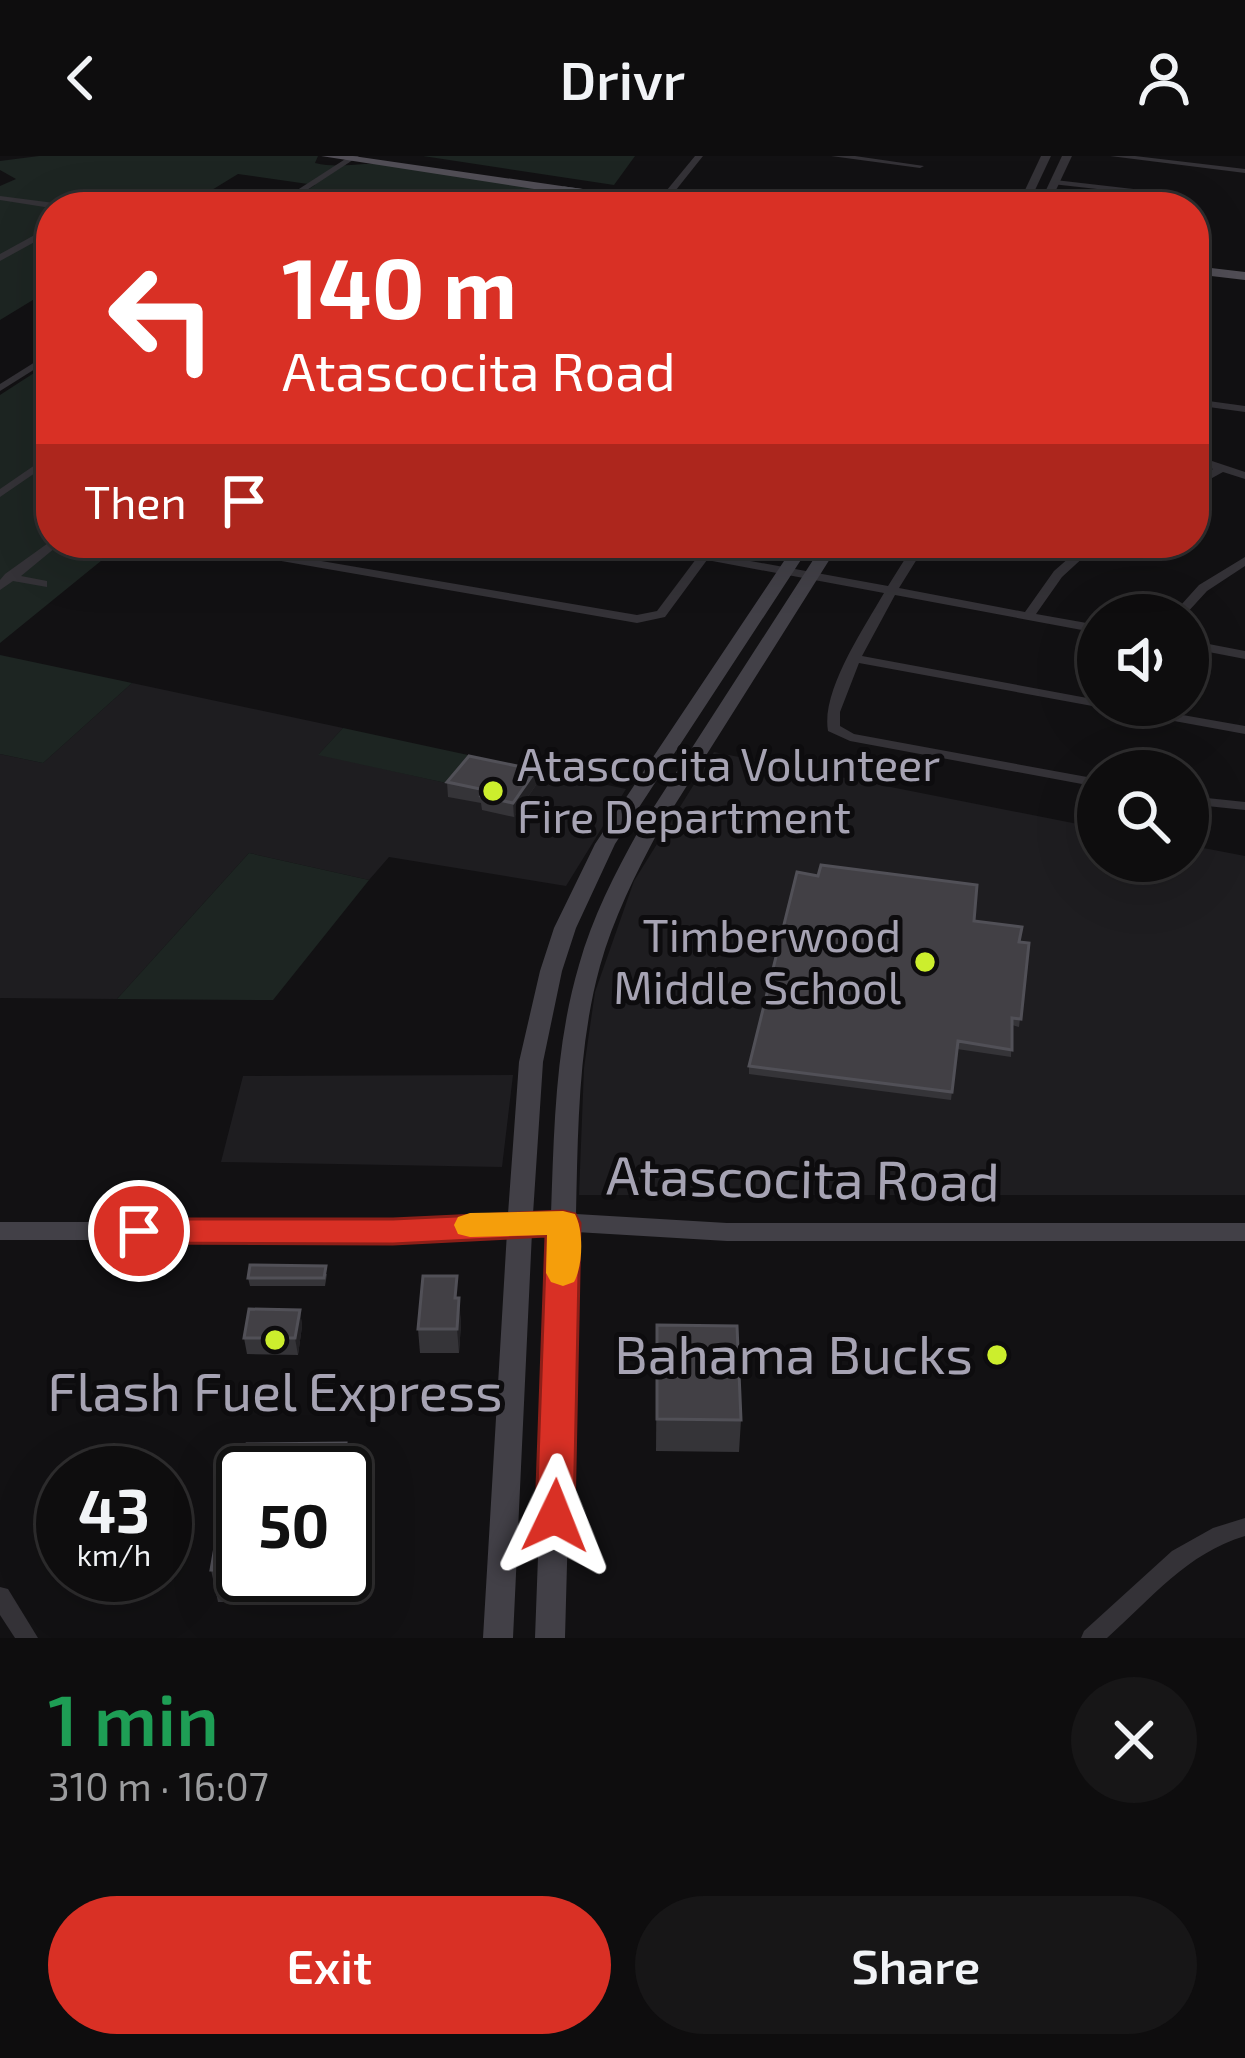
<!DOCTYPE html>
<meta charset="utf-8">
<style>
body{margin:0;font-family:"Exo 2",sans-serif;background:#171617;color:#f1f3f6;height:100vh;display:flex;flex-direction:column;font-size:45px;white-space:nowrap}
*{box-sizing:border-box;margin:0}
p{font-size:39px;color:#9b9c9e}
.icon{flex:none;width:66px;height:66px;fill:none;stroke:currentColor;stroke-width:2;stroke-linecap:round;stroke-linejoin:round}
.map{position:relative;height:1482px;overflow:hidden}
.details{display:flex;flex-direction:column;background:#0e0d0e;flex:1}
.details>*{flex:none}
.hud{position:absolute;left:36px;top:36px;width:1173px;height:366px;border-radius:48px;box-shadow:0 12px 48px #0002,0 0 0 3px #2e2d2e;background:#d93025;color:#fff;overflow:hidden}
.buttons{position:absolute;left:1077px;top:438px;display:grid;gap:24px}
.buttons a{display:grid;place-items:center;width:132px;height:132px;border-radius:50%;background:#0e0d0e;box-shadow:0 12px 48px #0002,0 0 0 3px #2e2d2e;font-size:60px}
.speed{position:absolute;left:36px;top:1290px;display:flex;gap:24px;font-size:60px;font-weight:700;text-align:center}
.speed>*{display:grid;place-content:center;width:156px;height:156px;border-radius:50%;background:#0e0d0e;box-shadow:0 12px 48px #0002,0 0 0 3px #2e2d2e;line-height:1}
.speed small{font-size:30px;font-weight:400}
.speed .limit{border:6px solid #111;border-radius:18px;background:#fff;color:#111}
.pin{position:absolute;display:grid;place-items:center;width:102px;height:102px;color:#fff;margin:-51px;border:6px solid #fff;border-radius:50%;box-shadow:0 3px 12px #0007}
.me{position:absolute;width:132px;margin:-66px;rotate:2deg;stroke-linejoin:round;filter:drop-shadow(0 0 9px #0008)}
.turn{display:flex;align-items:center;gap:42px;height:252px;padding:0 48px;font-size:54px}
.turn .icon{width:156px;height:156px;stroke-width:2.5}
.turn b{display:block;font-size:84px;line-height:102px}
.then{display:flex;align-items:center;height:114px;padding:0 48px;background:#0003;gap:24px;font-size:45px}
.round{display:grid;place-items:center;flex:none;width:126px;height:126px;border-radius:63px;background:#171617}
.summary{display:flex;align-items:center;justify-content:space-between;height:204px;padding:0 48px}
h1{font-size:72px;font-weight:600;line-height:90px;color:#1e9e55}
.action{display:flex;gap:24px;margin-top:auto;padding:24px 48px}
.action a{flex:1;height:138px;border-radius:72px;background:#d93025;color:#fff;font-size:48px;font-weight:600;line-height:138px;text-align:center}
.action a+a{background:#171617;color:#f1f3f6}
header{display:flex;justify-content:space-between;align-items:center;height:156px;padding:0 48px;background:#0e0d0e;font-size:54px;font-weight:600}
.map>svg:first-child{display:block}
</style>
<header><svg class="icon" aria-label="back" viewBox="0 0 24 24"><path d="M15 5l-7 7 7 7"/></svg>Drivr<svg class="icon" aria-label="person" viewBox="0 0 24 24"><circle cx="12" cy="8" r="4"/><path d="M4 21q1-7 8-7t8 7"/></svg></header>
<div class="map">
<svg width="1245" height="1482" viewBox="0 0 1245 1482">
<rect width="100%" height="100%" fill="#121113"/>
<g fill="#1e1d20">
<polygon points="132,527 343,572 319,598 446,627 468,599 626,633 566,730 389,701 369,724 249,697 117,843 0,842 0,598 43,607"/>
<polygon points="714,596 1098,672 1098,705 1188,705 1188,689 1245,700 1245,1039 579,1039 584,912 595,836 634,725"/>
<polygon points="513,919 502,1011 221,1006 243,920"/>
</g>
<g fill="#1d2522">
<path d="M318 0 315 7C340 13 358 6 383 8L556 33 534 51H282L315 29 238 18 184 51H51V133L0 164V30L16 23 0 14V5L39 0Z"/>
<polygon points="423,0 635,0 614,29"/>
<polygon points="51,206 51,387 123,387 0,487 0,239"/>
<polygon points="0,499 132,527 43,607 0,598"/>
<polygon points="343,572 468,599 446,627 318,599"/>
<polygon points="249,697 369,724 273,844 117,843"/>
</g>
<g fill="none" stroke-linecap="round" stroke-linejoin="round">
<g fill="#343237" fill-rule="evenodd">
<polygon points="350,0 359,0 281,51 271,51"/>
<polygon points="695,0 703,0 668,44 662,44 662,40"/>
<polygon points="831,0 855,0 924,10 920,12"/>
<polygon points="1110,0 1135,0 1245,13 1245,17"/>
<polygon points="1055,24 1142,34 1146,36 1142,38 1052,28 1052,24"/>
<polygon points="0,40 62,48 66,51 51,52 0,44"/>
<polygon points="51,70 51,77 0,105 0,98"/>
<polygon points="51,196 51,203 0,235 0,228"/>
<polygon points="1194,243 1245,250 1245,256 1194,249"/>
<polygon points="51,298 51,306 0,341 0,333"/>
<polygon points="1194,299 1245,316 1245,323 1223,316 1194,332 1194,324 1213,313 1194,306"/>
<polygon points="51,385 51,387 61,387 21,420 47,425 47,431 13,425 0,434 0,424 5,418"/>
<path d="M190 387H216L637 459 657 455 696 403 580 390 574 387H614L701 396 708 387H720L712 398 888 430 915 387H927L899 432 1025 456 1054 415 1086 387H1099L1062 421 1036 458 1098 469V477L895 439 862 500 1098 544V549H1126L1245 570V578L859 507 840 556V570L854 578 1098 623V631L850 585 828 575C821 535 864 472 884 437L707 404 665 461 637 467 196 390Z"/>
<polygon points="1245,401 1245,410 1207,435 1185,459 1172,459 1199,429"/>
<polygon points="1188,484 1245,495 1245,503 1188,492"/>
<polygon points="1188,640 1245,646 1245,654 1188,648"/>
<path d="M1245 1362V1380C1187 1397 1151 1443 1107 1482H1081L1084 1475 1172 1395 1213 1372Z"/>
<polygon points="0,1431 8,1433 38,1482 15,1482 0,1459"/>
</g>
<g fill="#343237" fill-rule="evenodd">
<polygon points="1041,0 1051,0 1027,51 1017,51"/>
<polygon points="1062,0 1072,0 1048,51 1038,51"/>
</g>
<path fill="#424047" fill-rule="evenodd" d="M796 387H812L615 688 576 772 562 815 543 906 533 1058H551C554 975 555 890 579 809 592 762 615 717 639 674L824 387H840L659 674C636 717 613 763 600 810 578 890 578 975 576 1058L727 1067H1245V1085H727L576 1076 565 1482H535L550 1076H532L513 1482H483L507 1076 393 1084H0V1066H393L508 1058 519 906 540 815 554 772 595 688Z"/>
<g fill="#514e56" fill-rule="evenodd">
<polygon points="321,0 353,0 658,44 663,38 738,51 651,51"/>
<polygon points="1194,110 1245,116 1245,124 1194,118"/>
</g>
</g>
<g fill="#353438" fill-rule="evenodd">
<polygon points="536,614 536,629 514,661 482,654 481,647 448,641 447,626"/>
<polygon points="818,720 974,765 1019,786 1029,787 1019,871 1012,869 1011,901 957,893 951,944 749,918 749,910"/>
<polygon points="327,1118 325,1130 250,1130 248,1122"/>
<polygon points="458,1142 461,1167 459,1197 420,1197 418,1173"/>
<polygon points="300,1154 302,1170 298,1199 247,1198 244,1182"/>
<polygon points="657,1169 741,1264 739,1296 656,1295"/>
<path d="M346 1287 349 1311H357L361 1343 350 1446H218L211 1414 243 1311ZM243 1317H345V1419H243Z"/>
</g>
<g fill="#222124">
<polygon points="625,40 625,51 613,51"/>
<polygon points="536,614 536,629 514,661 513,647"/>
<polygon points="459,1142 461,1167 459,1197 457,1173"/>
<polygon points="300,1154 302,1170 298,1199 295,1182"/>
<polygon points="357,1311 361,1343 350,1446 345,1413"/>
</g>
<g fill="#424045" stroke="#515057" stroke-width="3">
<polygon points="564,32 625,40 613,51 541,51"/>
<polygon points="469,600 536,614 513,647 481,640 485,634 447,626"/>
<polygon points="821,709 977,729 974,765 1022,771 1019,786 1029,787 1021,863 1012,862 1012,894 958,885 952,936 749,910 797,716 818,720"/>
<polygon points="250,1109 326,1110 324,1122 248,1122"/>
<polygon points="423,1120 457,1120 455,1142 459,1142 457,1173 418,1173"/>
<polygon points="249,1153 300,1154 295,1182 244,1182"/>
<polygon points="657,1169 737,1170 741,1264 657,1263"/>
<polygon points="346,1287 344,1311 357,1311 345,1413 345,1317 243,1317 243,1414 211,1414 229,1311 243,1311 247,1288"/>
</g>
<polygon fill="#d93025" stroke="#8d1f18" stroke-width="3" points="563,1055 575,1058 580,1067 574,1360 568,1372 555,1377 541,1372 536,1360 546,1080 393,1088 139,1087 127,1083 122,1075 127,1066 139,1063 393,1063"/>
<path fill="#f59e0b" d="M563 1055 575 1058C584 1075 583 1110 574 1126L563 1130 551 1126 546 1117 547 1079 470 1081 458 1078 454 1069 458 1061 470 1057Z"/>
<g fill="#ccee2d" stroke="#0d0c0e" stroke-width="4.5">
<circle cx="493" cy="635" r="12"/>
<circle cx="925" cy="806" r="12"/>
<circle cx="275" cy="1184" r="12"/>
<circle cx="997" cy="1199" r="12"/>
</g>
<g text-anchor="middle" stroke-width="10" stroke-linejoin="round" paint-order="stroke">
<g font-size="45" fill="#a6a3b3" stroke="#0d0c0e" text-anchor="start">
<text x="517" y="625">Atascocita Volunteer<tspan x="517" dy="52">Fire Department</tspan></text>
<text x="901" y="796" text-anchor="end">Timberwood<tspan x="901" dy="52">Middle School</tspan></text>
</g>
<g font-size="54" fill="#a6a3b3" stroke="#0d0c0e">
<text transform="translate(803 1023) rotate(1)" y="19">Atascocita Road</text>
</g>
<g font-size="54" fill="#a6a3b3" stroke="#0d0c0e" text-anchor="end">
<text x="973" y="1218">Bahama Bucks</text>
<text x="275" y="1255" text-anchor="middle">Flash Fuel Express</text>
</g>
</g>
</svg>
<div class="buttons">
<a><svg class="icon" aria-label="sound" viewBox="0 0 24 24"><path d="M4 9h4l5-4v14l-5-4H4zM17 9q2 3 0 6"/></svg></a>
<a><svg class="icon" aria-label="search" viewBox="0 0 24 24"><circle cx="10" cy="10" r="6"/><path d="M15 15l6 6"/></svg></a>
</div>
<div class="speed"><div>43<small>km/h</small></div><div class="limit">50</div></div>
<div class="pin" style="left:139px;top:1075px;background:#d93025"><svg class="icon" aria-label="arrive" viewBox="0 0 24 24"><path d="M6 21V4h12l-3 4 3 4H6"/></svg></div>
<svg class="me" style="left:555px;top:1360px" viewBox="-20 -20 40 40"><path d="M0-17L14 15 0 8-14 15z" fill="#d93025" stroke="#fff" stroke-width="4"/></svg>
<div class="hud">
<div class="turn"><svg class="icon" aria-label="left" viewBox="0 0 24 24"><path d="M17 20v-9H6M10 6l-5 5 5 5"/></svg><div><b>140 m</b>Atascocita Road</div></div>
<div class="then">Then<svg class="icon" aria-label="arrive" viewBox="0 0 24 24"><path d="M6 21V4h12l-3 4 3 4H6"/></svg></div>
</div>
</div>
<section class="details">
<div class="summary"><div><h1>1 min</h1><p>310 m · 16:07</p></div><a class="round"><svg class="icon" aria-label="close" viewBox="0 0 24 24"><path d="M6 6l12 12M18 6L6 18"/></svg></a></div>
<div class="action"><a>Exit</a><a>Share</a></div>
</section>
